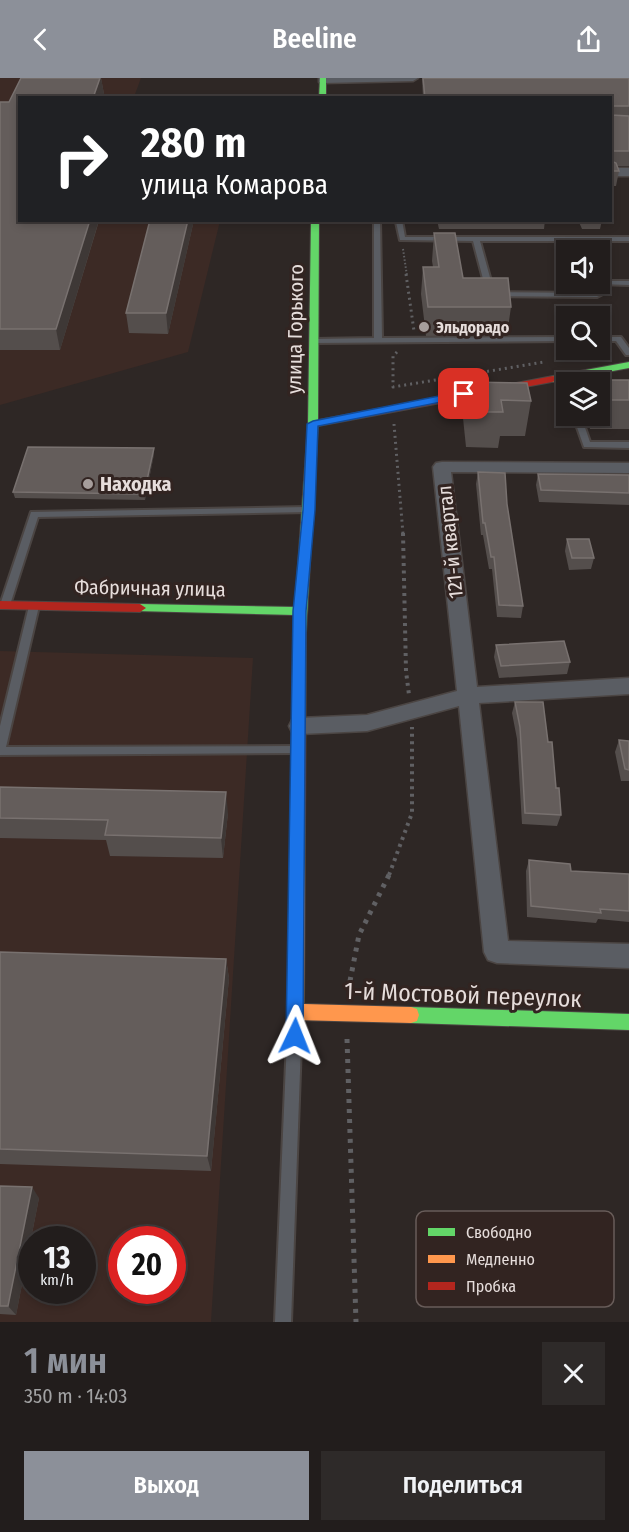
<!DOCTYPE html>
<html lang="ru">
<meta charset="utf-8">
<style>
body{margin:0;font-family:"Fira Sans Condensed",sans-serif;background:#2e2a29;color:#f1f3f6;height:100vh;display:flex;flex-direction:column;font-size:22px;white-space:nowrap}
*{box-sizing:border-box;margin:0}
p{font-size:20px;color:#a2a2a3}
.icon{flex:none;width:33px;height:33px;fill:none;stroke:currentColor;stroke-width:2;stroke-linecap:round;stroke-linejoin:round}
.map{position:relative;height:1244px;overflow:hidden}
.drawer{display:flex;flex-direction:column;background:#221d1c;flex:1}
.drawer>*{flex:none}
.banner{position:absolute;left:18px;top:18px;width:594px;height:126px;border-radius:0px;box-shadow:0 3px 9px #0003,0 0 0 2px #3f3b3b;background:#202124;color:#fff;overflow:hidden}
.buttons{position:absolute;left:556px;top:162px;display:grid;gap:12px}
.buttons a{display:grid;place-items:center;width:54px;height:54px;border-radius:0px;background:#221d1c;box-shadow:0 3px 9px #0003,0 0 0 2px #3f3b3b;font-size:30px}
.speed{position:absolute;left:18px;top:1148px;display:flex;gap:12px;font-size:30px;font-weight:700;text-align:center}
.speed>*{display:grid;place-content:center;width:78px;height:78px;border-radius:50%;background:#221d1c;box-shadow:0 3px 9px #0003,0 0 0 2px #3f3b3b;line-height:1}
.speed small{font-size:15px;font-weight:400}
.speed .limit{border:9px solid #d22;background:#fff;color:#111}
.pin{position:absolute;display:grid;place-items:center;width:51px;height:51px;color:#fff;margin:-26px;border-radius:12px;box-shadow:0 3px 9px #0006}
.me{position:absolute;width:66px;margin:-33px;rotate:2deg;stroke-linejoin:round;filter:drop-shadow(0 0 4px #0008)}
.turn{display:flex;align-items:center;gap:21px;height:126px;padding:0 24px;font-size:27px}
.turn .icon{width:78px;height:78px;stroke-width:2.5}
.turn b{display:block;font-size:42px;line-height:51px}
.round{display:grid;place-items:center;flex:none;width:63px;height:63px;border-radius:0px;background:#2e2a29}
.summary{display:flex;align-items:center;justify-content:space-between;height:102px;padding:0 24px}
h1{font-size:36px;font-weight:600;line-height:45px;color:#8c9099}
.cta{display:flex;gap:12px;margin-top:auto;padding:12px 24px}
.cta a{flex:1;height:69px;border-radius:0px;background:#8c9099;color:#fff;font-size:24px;font-weight:600;line-height:69px;text-align:center}
.cta a+a{background:#2e2a29;color:#f1f3f6}
header{display:flex;justify-content:space-between;align-items:center;height:78px;padding:0 24px;background:#8c9099;color:#fff;font-size:27px;font-weight:600}
.map>svg:first-child{display:block}
</style>
<header><svg class="icon" aria-label="back" viewBox="0 0 24 24"><path d="M15 5l-7 7 7 7"/></svg>Beeline<svg class="icon" aria-label="share" viewBox="0 0 24 24"><path d="M12 15V3M7 8l5-5 5 5M5 13v7h14v-7"/></svg></header>
<div class="map">
<svg width="629" height="1244" viewBox="0 0 629 1244">
<rect width="100%" height="100%" fill="#2e2725"/>
<g fill="#3c2a25" fill-rule="evenodd">
<polygon points="0,0 141,0 134,19 20,20 20,142 220,143 188,274 0,327"/>
<path d="M0 573 253 580 211 1244H0ZM32 1161H82V1212H32ZM122 1161H172V1212H122Z"/>
</g>
<g fill="none" stroke-linecap="round" stroke-linejoin="round">
<g stroke="#4b4543" stroke-width="4">
<g id="lane">
<polygon points="374,142 380,142 382,260 567,259 567,263 312,265 312,261 315,261 374,260"/>
<polygon points="392,142 402,142 405,159 629,159 629,163 480,163 494,214 593,215 590,206 596,206 601,217 597,219 491,218 487,216 473,163 400,162 396,144"/>
<polygon points="600,203 629,203 629,207 598,206 600,206"/>
<polygon points="600,259 621,259 629,270 629,277 626,277 616,263 600,263"/>
<polygon points="573,338 581,338 590,364 629,364 629,370 584,369"/>
<polygon points="307,429 310,430 310,434 38,439 10,527 5,530 0,527 31,434"/>
<polygon points="34,525 39,528 6,669 297,668 301,669 302,672 301,675 0,677 0,648 29,528"/>
<polygon points="295,932 300,934 302,938 291,1244 275,1244 288,938 290,934"/>
</g>
</g>
<g stroke="#4b4543" stroke-width="3">
<g id="street">
<polygon points="319,0 418,0 413,3 323,5 319,4"/>
<rect x="610" y="90" width="19" height="8"/>
<polygon points="442,384 629,385 629,395 451,394 477,609 629,600 629,616 479,625 508,863 629,866 629,890 497,885 488,882 484,874 459,628 367,653 300,656 292,654 289,648 292,642 300,640 367,637 457,613 433,389 436,385"/>
</g>
</g>
<g stroke="#4b4543" stroke-width="2">
<g id="fast">
<polygon points="320,0 326,0 326,20 319,20"/>
<polygon points="311,142 319,142 318,346 306,555 300,560 295,558 294,555 295,537 136,533 134,530 140,526 295,529 308,346"/>
<polygon points="629,284 629,290 553,304 548,301 553,298"/>
<polygon points="411,929 629,936 629,952 411,945 405,943 403,937 405,931"/>
</g>
</g>
<g stroke="#4b4543" stroke-width="2">
<polygon id="slow" points="298,750 303,752 305,756 304,926 411,929 417,931 419,937 417,943 411,945 296,942 290,940 288,934 291,756 293,752"/>
</g>
<g stroke="#4b4543" stroke-width="2">
<g id="jam">
<polygon points="553,298 557,299 557,303 313,349 308,346 313,343"/>
<polygon points="0,523 140,526 146,530 140,534 0,531"/>
<polygon points="300,550 306,555 305,756 303,760 298,762 293,760 291,756 294,555"/>
</g>
</g>
<polyline stroke="#606063" stroke-width="2" stroke-dasharray="1.5 2" stroke-linecap="butt" points="403,171 407,198"/>
<g stroke="#606063" stroke-width="3" stroke-dasharray="2 4" stroke-linecap="butt">
<polyline points="406,196 414,253"/>
<polyline points="397,274 393,278 393,309 544,284"/>
<polyline points="394,346 403,456"/>
</g>
<g stroke="#606063" stroke-width="4" stroke-dasharray="3 4.5" stroke-linecap="butt">
<polyline points="403,455 406,593 409,617"/>
<polyline points="389,797 412,735 412,649"/>
</g>
<g stroke="#606063" stroke-width="5" stroke-dasharray="4 6" stroke-linecap="butt">
<polyline points="350,903 359,857 390,795"/>
<polyline points="347,961 356,1244"/>
</g>
<use href="#lane" fill="#5a5d63" fill-rule="evenodd"/>
<use href="#street" fill="#5a5d63" fill-rule="evenodd"/>
<use href="#fast" fill="#63d668" fill-rule="evenodd"/>
<use href="#slow" fill="#ff974d" fill-rule="evenodd"/>
<use href="#jam" fill="#b3261e" fill-rule="evenodd"/>
</g>
<g fill="#544e4c">
<polygon points="21,0 101,0 104,16 102,20 20,20 20,142 194,142 168,256 129,255 126,235 150,144 99,143 60,272 0,272 0,24 9,24"/>
<polygon points="422,0 629,0 629,88 617,88 619,93 616,108 610,108 610,20 423,20"/>
<polygon points="437,142 545,142 544,151 439,151"/>
<polygon points="578,142 602,142 600,151 582,151"/>
<polygon points="434,155 463,200 511,229 507,257 426,258 421,216 423,189 433,189 432,183"/>
<polygon points="592,302 629,302 629,351 590,351 587,338 600,338 600,304 591,304"/>
<polygon points="467,304 531,323 525,358 500,358 498,370 466,369 463,340"/>
<polygon points="154,376 145,422 15,420 13,414"/>
<polygon points="478,394 507,426 523,528 521,540 497,539 492,491 489,491 483,457 481,457 476,406"/>
<polygon points="538,396 629,397 629,427 539,424 536,407"/>
<polygon points="567,461 594,480 591,491 569,492 565,473"/>
<polygon points="496,567 570,584 567,596 499,600 494,579"/>
<polygon points="515,624 556,710 561,737 557,748 522,746 517,661 512,635"/>
<polygon points="619,662 629,663 629,703 621,703 615,674"/>
<polygon points="0,709 228,735 223,780 110,778 106,762 0,760"/>
<polygon points="529,782 571,793 629,796 629,844 598,841 596,845 527,839 526,793"/>
<polygon points="0,874 226,881 229,900 211,1093 0,1086"/>
<polygon points="0,1108 39,1120 16,1237 0,1236"/>
</g>
<g fill="#3e3836">
<polygon points="100,0 101,0 104,16 102,20 93,20"/>
<polygon points="90,142 99,142 60,272 56,251"/>
<polygon points="188,142 194,142 168,256 166,235"/>
<polygon points="154,370 154,376 145,422 144,416"/>
<polygon points="226,714 228,735 223,780 221,760"/>
<polygon points="226,881 229,900 211,1093 207,1078"/>
<polygon points="32,1109 39,1120 16,1237 8,1228"/>
</g>
<g fill="#645d5b" stroke="#78716f" stroke-width="1.5">
<polygon points="21,0 100,0 93,20 20,20 20,142 90,142 56,251 0,251 0,24 9,24"/>
<polygon points="423,0 629,0 629,28 613,28 610,30 610,20 425,20"/>
<polygon points="610,30 611,37 629,38 629,73 611,73 611,83 616,85 619,93 610,93"/>
<polygon points="150,142 188,142 166,235 126,235"/>
<polygon points="434,155 455,155 463,200 508,200 511,229 428,229 423,189 439,189"/>
<polygon points="592,302 629,302 629,322 600,322 600,304 592,304"/>
<polygon points="467,304 527,305 531,323 501,322 503,334 471,334"/>
<polygon points="28,369 154,370 144,416 13,414"/>
<polygon points="478,394 505,395 507,426 523,528 499,527 494,479 491,479 485,445 483,445"/>
<polygon points="538,396 629,397 629,415 541,412"/>
<polygon points="567,461 589,461 594,480 572,480"/>
<polygon points="564,563 570,584 501,588 496,567"/>
<polygon points="515,624 543,624 548,664 552,664 556,710 559,710 561,737 525,735 520,649"/>
<polygon points="619,662 629,663 629,692 625,691"/>
<polygon points="0,709 226,714 221,760 105,757 108,742 0,740"/>
<polygon points="529,782 570,786 571,793 629,796 629,833 600,831 601,835 531,828"/>
<polygon points="0,874 226,881 207,1078 0,1071"/>
<polygon points="0,1108 32,1109 8,1228 0,1228"/>
</g>
<polygon fill="#1a73e8" stroke="#114b97" stroke-width="1.5" points="464,313 467,314 467,319 318,348 315,432 306,533 303,958 301,964 295,967 288,964 286,958 293,533 303,432 307,346 313,343"/>
<g fill="#a69d9b" stroke="#322421" stroke-width="2">
<circle cx="424" cy="249" r="6"/>
<circle cx="88" cy="406" r="6"/>
</g>
<g text-anchor="middle" stroke-width="6" stroke-linejoin="round" paint-order="stroke">
<g font-size="16" font-weight="bold" fill="#e6dddb" stroke="#322421" text-anchor="start">
<text x="436" y="255">Эльдорадо</text>
</g>
<g font-size="20" fill="#e6dddb" stroke="#322421">
<text transform="translate(295 251) rotate(-89)" y="7">улица Горького</text>
<text transform="translate(450 464) rotate(-96)" y="7">121-й квартал</text>
<text transform="translate(150 510) rotate(1)" y="7">Фабричная улица</text>
</g>
<g font-size="20" font-weight="bold" fill="#e6dddb" stroke="#322421" text-anchor="start">
<text x="100" y="413">Находка</text>
</g>
<g font-size="24" fill="#e6dddb" stroke="#322421">
<text transform="translate(463 917) rotate(2)" y="8">1-й Мостовой переулок</text>
</g>
</g>
<rect x="416" y="1133" width="198" height="96" rx="9" fill="#322421" stroke="#685c59" stroke-width="1.5"/>
<rect x="428" y="1150" width="27" height="8" fill="#63d668"/>
<rect x="428" y="1177" width="27" height="8" fill="#ff974d"/>
<rect x="428" y="1204" width="27" height="8" fill="#b3261e"/>
<g font-size="16" fill="#e6dddb">
<text x="466" y="1160">Свободно</text>
<text x="466" y="1187">Медленно</text>
<text x="466" y="1214">Пробка</text>
</g>
</svg>
<div class="buttons">
<a><svg class="icon" aria-label="sound" viewBox="0 0 24 24"><path d="M4 9h4l5-4v14l-5-4H4zM17 9q2 3 0 6"/></svg></a>
<a><svg class="icon" aria-label="search" viewBox="0 0 24 24"><circle cx="10" cy="10" r="6"/><path d="M15 15l6 6"/></svg></a>
<a><svg class="icon" aria-label="layers" viewBox="0 0 24 24"><path d="M12 4l9 5-9 5-9-5zM3 14l9 5 9-5"/></svg></a>
</div>
<div class="speed"><div>13<small>km/h</small></div><div class="limit">20</div></div>
<div class="pin" style="left:464px;top:316px;background:#d93025"><svg class="icon" aria-label="arrive" viewBox="0 0 24 24"><path d="M6 21V4h12l-3 4 3 4H6"/></svg></div>
<svg class="me" style="left:295px;top:958px" viewBox="-20 -20 40 40"><path d="M0-17L14 15 0 8-14 15z" fill="#1a73e8" stroke="#fff" stroke-width="4"/></svg>
<div class="banner">
<div class="turn"><svg class="icon" aria-label="right" viewBox="0 0 24 24"><path d="M7 20v-9h11M14 6l5 5-5 5"/></svg><div><b>280 m</b>улица Комарова</div></div>
</div>
</div>
<section class="drawer">
<div class="summary"><div><h1>1 мин</h1><p>350 m · 14:03</p></div><a class="round"><svg class="icon" aria-label="close" viewBox="0 0 24 24"><path d="M6 6l12 12M18 6L6 18"/></svg></a></div>
<div class="cta"><a>Выход</a><a>Поделиться</a></div>
</section>
